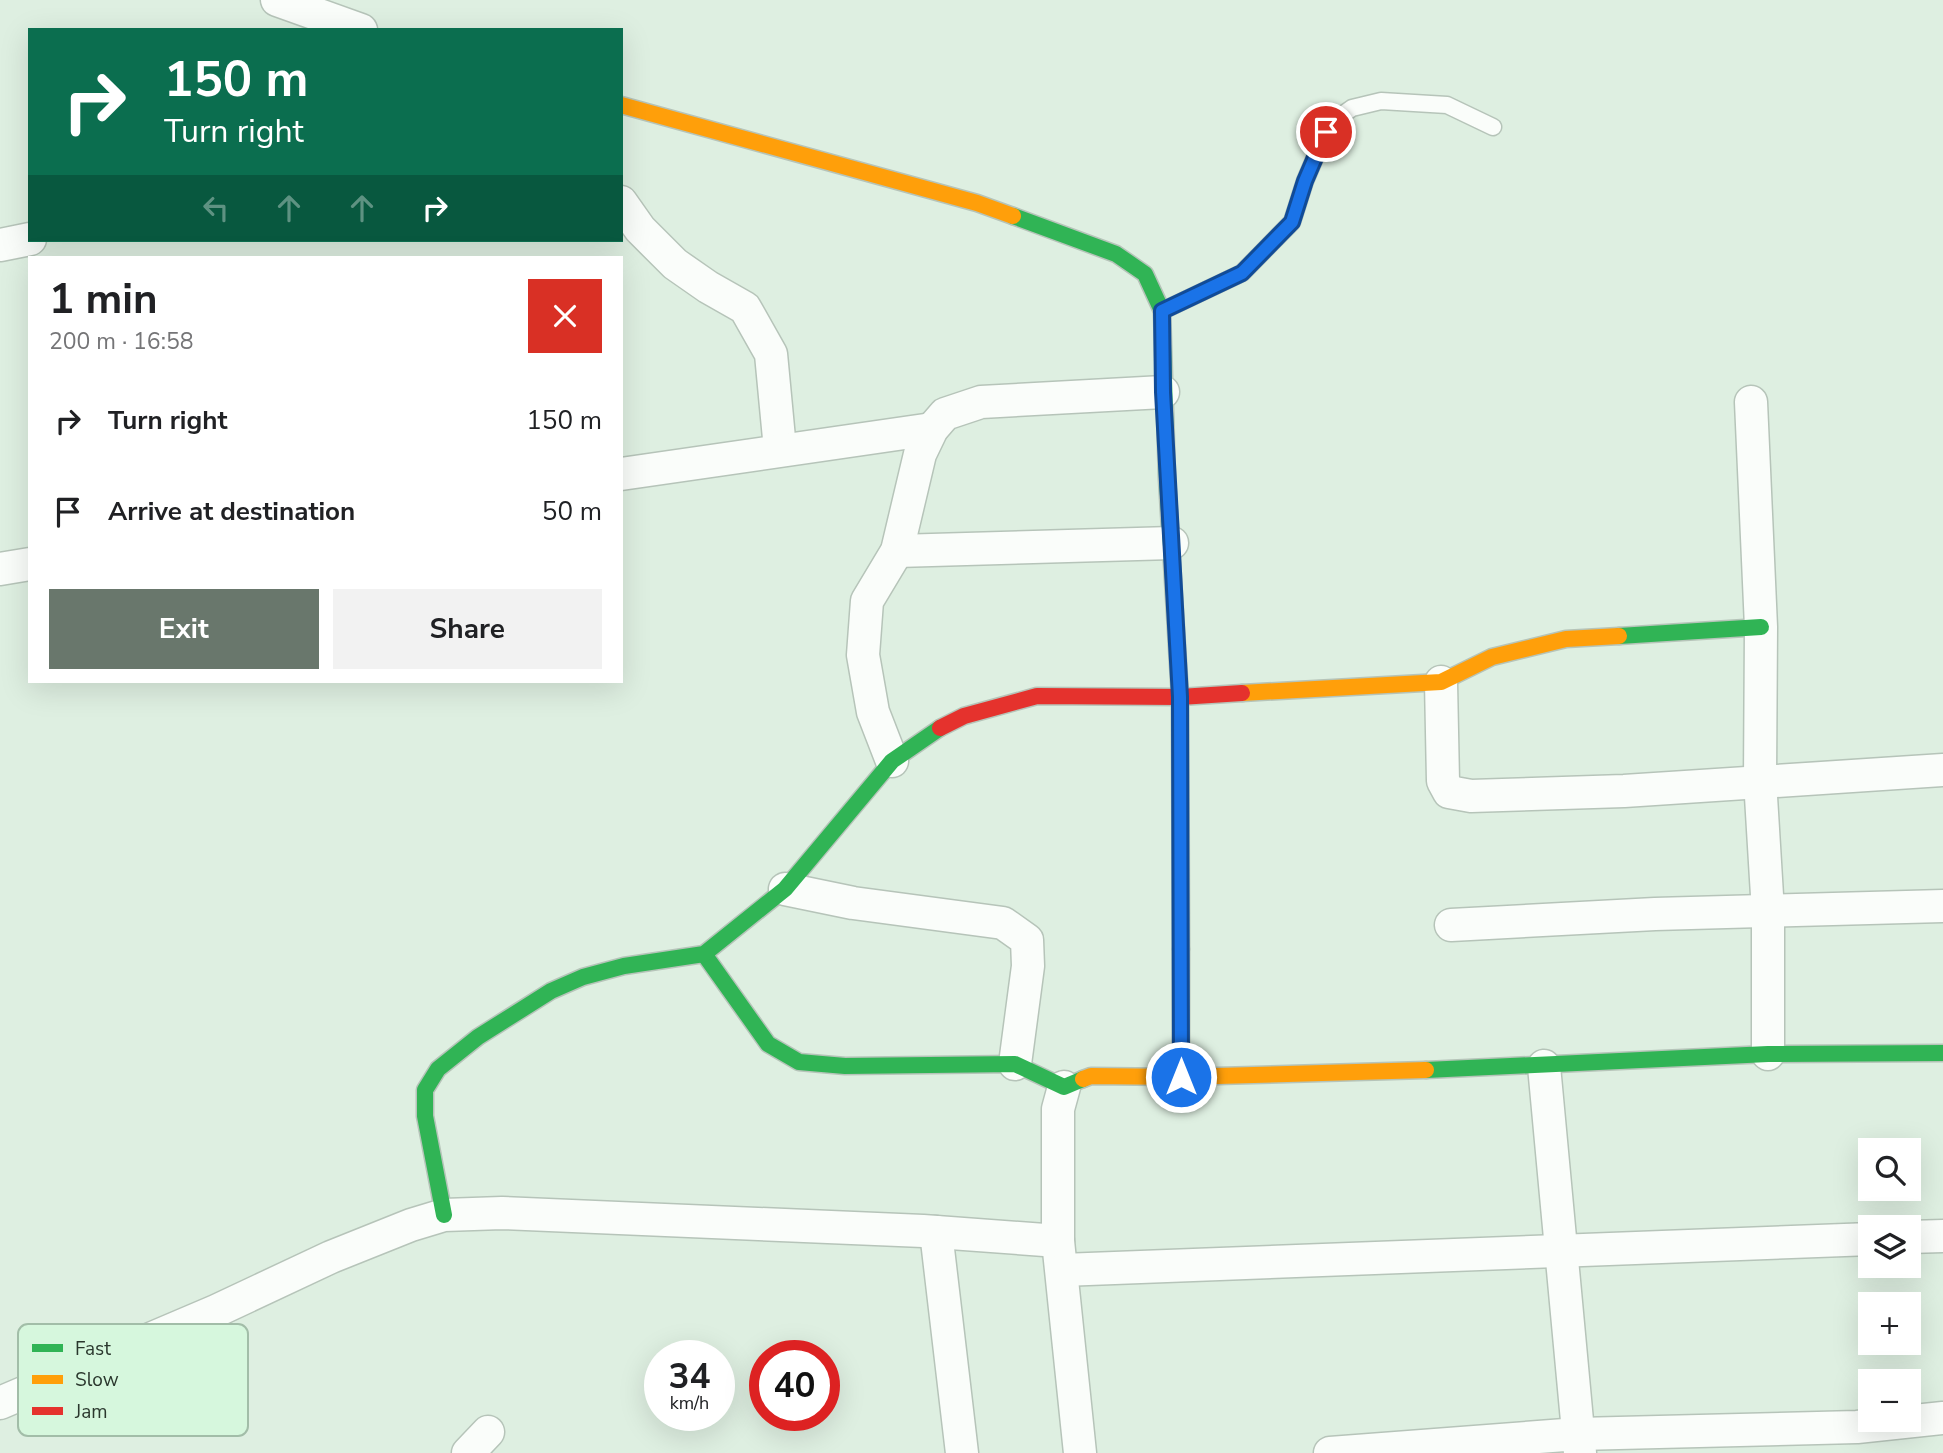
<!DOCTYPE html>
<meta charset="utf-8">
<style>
body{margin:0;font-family:"Nunito Sans",sans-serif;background:#f2f2f2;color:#202124;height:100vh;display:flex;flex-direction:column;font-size:26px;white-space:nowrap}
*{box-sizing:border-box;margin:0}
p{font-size:23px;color:#757577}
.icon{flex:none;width:38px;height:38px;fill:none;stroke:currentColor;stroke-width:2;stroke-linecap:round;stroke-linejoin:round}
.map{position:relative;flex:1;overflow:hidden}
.sheet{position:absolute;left:28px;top:256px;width:595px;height:427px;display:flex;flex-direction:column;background:#fff;border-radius:0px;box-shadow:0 7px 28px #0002}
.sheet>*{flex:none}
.banner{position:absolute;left:28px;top:28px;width:595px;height:214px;border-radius:0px;box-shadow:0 7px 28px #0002;background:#0b6e4f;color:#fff;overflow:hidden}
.tools{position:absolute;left:1858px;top:1138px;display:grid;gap:14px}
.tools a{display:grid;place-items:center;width:63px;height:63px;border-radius:0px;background:#fff;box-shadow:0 7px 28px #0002;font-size:35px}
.speed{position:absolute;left:644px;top:1340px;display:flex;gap:14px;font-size:35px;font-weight:700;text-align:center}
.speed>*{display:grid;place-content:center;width:91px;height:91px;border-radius:50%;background:#fff;box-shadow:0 7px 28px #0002;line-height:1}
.speed small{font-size:18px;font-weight:400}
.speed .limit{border:10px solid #d22;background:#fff;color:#111}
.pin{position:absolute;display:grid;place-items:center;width:60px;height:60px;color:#fff;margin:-30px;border:4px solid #fff;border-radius:50%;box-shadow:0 2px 7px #0007}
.me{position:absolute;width:77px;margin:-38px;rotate:0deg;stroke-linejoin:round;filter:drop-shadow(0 0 5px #0008)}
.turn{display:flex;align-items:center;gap:24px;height:147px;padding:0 21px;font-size:32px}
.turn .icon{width:91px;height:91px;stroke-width:2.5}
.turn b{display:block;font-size:49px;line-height:60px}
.lanes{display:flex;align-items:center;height:66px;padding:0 21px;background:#0003;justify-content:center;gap:35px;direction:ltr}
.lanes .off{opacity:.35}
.round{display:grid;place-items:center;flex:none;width:74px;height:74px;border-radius:0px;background:#f2f2f2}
.headline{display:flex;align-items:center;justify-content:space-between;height:119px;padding:0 21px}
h1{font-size:42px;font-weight:700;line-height:52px}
.cta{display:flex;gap:14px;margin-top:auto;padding:14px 21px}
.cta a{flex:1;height:80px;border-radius:0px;background:#69776c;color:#fff;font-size:28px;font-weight:700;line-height:80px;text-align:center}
.cta a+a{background:#f2f2f2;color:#202124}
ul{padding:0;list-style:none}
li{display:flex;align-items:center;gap:21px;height:91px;padding:0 21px}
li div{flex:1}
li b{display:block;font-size:26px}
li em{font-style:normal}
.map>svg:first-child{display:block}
</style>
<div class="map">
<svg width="1943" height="1453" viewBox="0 0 1943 1453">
<rect width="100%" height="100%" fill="#deefe1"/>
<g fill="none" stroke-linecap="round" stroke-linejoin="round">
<g stroke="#b6c4b9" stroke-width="19">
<polyline id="lane" points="1162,311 1242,273 1292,222 1305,181 1326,132 1335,120 1352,108 1381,101 1447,105 1493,127"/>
</g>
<g stroke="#b6c4b9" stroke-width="35">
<g id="street">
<polyline points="277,0 361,30"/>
<polyline points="621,202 640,229 675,264 708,287 745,308 771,354 780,449"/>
<polyline points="0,245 30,239"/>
<polyline points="1751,402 1761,627 1760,780 1768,912 1768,1054"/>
<polyline points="621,474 932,429"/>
<polyline points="897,551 1172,543"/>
<polyline points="0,569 30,564"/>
<polyline points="1441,682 1443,781 1449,792 1471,796 1624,791 1943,770"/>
<polyline points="892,761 873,712 863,655 867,601 897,551 920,454 932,429 945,414 981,402 1163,392"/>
<polyline points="785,889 853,903 1003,923 1027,940 1028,966 1015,1064"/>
<polyline points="1451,925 1655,914 1943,906"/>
<polyline points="1544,1066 1580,1453"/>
<polyline points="1064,1087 1058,1109 1058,1241 1080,1453"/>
<polyline points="936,1232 962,1453"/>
<polyline points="1909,1237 1943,1236"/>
<polyline points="1062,1270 1871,1239"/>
<polyline points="0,1403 216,1311 331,1257 411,1225 444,1215 502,1213 923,1231 1058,1241"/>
<polyline points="468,1453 488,1432"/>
<polyline points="1330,1453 1578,1434 1857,1427 1943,1418"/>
</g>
</g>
<g stroke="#b6c4b9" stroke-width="19">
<g id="fast">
<polyline points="1013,216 1116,254 1145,274 1162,311 1167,479 1180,697 1181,949"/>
<polyline points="1619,636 1761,627"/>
<polyline points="704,954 768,1044 799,1062 845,1066 1015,1064 1064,1087 1083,1079"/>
<polyline points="1426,1070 1768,1054 1943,1053"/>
<polyline points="444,1215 425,1116 425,1090 438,1069 478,1037 551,991 583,977 624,966 704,954 785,889 892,761 940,728"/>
</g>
</g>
<g stroke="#b6c4b9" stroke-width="19">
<g id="slow">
<polyline points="621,105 977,203 1013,216"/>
<polyline points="1242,693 1441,682 1492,657 1566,639 1619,636"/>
<polyline points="1181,949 1181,1077"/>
<polyline points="1083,1079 1091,1076 1181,1077 1426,1070"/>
</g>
</g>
<g stroke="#b6c4b9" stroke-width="19">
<polyline id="jam" points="940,728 964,716 1037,696 1180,697 1242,693"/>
</g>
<use href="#lane" stroke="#fafdfa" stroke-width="16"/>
<use href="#street" stroke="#fafdfa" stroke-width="32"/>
<use href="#fast" stroke="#30b455" stroke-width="16"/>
<use href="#slow" stroke="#ff9f0a" stroke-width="16"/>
<use href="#jam" stroke="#e5322d" stroke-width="16"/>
</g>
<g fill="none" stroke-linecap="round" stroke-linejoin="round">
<g stroke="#114b97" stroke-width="18">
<polyline id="route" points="1181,1077 1180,697 1163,392 1162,311 1242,273 1292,222 1305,181 1326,132"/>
</g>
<use href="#route" stroke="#1a73e8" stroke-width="12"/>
</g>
<rect x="18" y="1324" width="230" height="112" rx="10" fill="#d6f7dd" stroke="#a2bda8" stroke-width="2"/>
<rect x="32" y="1344" width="31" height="8" fill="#30b455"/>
<rect x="32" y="1375" width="31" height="9" fill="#ff9f0a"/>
<rect x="32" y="1407" width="31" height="8" fill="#e5322d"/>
<g font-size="19" fill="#2a372d">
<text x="75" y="1355">Fast</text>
<text x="75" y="1386">Slow</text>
<text x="75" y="1418">Jam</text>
</g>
</svg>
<div class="tools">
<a><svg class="icon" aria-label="search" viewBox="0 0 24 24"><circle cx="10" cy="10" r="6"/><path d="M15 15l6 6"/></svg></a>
<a><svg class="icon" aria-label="layers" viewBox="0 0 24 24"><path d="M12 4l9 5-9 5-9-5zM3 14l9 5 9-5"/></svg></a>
<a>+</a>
<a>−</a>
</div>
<div class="speed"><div>34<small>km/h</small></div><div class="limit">40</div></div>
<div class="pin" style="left:1326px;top:132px;background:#d93025"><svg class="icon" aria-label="arrive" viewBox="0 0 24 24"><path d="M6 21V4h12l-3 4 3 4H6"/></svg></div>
<svg class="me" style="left:1181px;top:1077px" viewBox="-20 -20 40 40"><circle r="17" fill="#1a73e8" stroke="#fff" stroke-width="3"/><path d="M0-11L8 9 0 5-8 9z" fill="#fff"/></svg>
<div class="banner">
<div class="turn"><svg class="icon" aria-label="right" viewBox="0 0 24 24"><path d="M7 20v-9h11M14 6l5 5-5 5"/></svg><div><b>150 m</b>Turn right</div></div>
<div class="lanes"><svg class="icon off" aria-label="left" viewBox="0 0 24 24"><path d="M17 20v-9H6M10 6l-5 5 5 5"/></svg><svg class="icon off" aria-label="ahead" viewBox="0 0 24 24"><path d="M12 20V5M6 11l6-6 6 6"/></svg><svg class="icon off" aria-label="ahead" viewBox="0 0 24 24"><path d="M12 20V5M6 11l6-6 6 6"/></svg><svg class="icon" aria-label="right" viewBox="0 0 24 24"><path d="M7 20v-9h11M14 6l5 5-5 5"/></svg></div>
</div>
<section class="sheet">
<div class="headline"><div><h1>1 min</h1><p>200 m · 16:58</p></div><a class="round" style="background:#d93025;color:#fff"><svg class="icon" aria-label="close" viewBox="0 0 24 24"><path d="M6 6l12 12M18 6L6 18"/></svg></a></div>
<ul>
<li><svg class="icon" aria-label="right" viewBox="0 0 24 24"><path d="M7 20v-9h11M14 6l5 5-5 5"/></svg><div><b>Turn right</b></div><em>150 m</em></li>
<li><svg class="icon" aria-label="arrive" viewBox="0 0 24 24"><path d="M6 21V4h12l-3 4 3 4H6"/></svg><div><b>Arrive at destination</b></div><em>50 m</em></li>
</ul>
<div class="cta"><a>Exit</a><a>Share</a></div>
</section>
</div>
